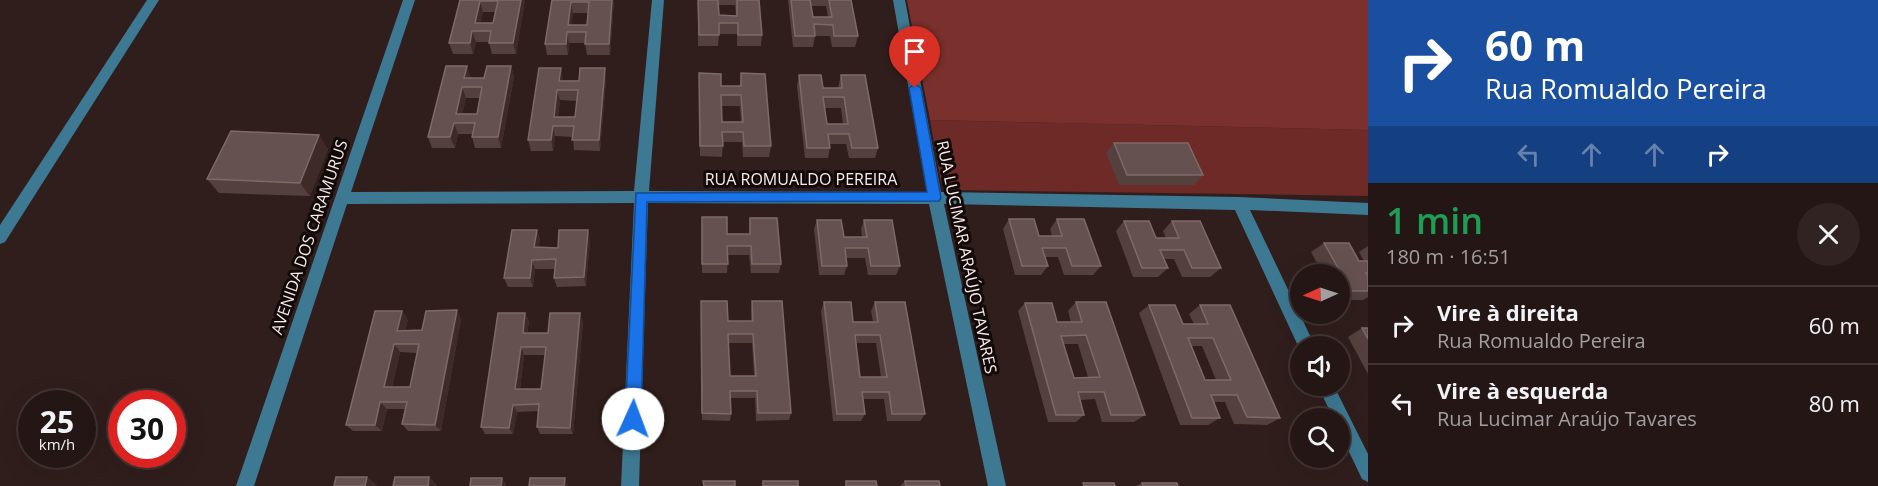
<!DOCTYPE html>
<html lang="pt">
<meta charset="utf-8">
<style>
body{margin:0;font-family:"Open Sans",sans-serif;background:#302322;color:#f1f3f6;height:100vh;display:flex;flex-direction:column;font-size:22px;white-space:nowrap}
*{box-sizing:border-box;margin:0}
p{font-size:20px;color:#a39fa0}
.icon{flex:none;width:33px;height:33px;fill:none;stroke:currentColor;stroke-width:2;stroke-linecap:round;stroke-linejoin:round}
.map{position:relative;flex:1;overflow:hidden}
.details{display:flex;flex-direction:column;background:#241615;width:510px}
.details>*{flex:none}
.top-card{background:#1a4fa0;color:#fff;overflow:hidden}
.needle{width:39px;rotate:267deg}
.tools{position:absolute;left:1290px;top:264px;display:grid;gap:12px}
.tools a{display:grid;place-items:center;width:60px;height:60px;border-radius:50%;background:#241615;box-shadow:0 6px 24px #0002,0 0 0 2px #413534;font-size:30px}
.speed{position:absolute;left:18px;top:390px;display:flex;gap:12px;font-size:30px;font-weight:700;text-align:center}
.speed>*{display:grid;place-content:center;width:78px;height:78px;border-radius:50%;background:#241615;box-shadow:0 6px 24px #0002,0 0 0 2px #413534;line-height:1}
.speed small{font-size:15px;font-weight:400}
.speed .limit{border:9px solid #d22;background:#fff;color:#111}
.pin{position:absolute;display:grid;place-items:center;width:51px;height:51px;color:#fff;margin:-62px -26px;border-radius:50% 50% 50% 0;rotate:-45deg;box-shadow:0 0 6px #0007}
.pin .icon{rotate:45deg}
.me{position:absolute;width:66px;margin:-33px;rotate:2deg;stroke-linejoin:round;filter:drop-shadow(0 0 4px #0008)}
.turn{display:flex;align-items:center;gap:21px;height:126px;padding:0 18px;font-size:27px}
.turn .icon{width:78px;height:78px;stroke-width:2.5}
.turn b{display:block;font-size:42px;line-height:51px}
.lanes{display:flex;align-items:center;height:57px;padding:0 18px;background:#0003;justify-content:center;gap:30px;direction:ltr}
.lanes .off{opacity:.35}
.round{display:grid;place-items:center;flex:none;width:63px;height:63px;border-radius:32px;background:#302322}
.headline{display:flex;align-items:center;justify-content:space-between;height:102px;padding:0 18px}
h1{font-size:36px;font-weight:600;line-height:45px;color:#1e9e55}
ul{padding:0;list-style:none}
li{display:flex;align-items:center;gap:18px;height:78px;padding:0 18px;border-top:2px solid #413534}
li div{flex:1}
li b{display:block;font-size:22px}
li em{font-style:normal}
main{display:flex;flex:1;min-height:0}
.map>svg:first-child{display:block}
</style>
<main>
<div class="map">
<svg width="1368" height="486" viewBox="0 0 1368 486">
<rect width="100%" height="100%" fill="#301e1c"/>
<polygon fill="#6d2a27" points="930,120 1368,130 1368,196 951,190 941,182"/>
<polygon fill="#7a302c" points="907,0 1368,0 1368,130 930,120"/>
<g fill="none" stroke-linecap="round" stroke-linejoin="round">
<g fill="#3d7993" fill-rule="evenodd">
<polygon points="147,0 159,0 5,242 0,244 0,225"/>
<polygon points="403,0 415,0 351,192 634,191 652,0 664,0 649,191 927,192 893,0 905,0 941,192 1239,197 1368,203 1368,215 1250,210 1315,346 1300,346 1300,350 1235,210 944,204 1006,486 988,486 929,204 648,203 639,486 621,486 634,203 347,204 254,486 236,486"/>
<polygon points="1318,386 1334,386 1368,454 1368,482 1362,479 1340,433 1340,418 1333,418"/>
</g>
</g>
<g fill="#54403d" fill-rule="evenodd">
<path d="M460 0H525L516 54H492L489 42H476L473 54H453L449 43ZM483 12H495L493 23H480Z"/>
<path d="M552 0H614L610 55H587L585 43H569L568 55H547L545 44ZM573 13H588L587 25H571Z"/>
<path d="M698 0H759L762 35 761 46H737V34H719L718 46H698ZM718 5H735L736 16 719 15Z"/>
<path d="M788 0H851L858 36 855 47H832L830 36H815L813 47H793ZM811 6H826L828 17H813Z"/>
<path d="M446 66 471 77 470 78H484L511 66 514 77 501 148H475L472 137V134H458L455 148H432L428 137ZM466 98H480L477 114H462Z"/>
<path d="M741 73 771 146 769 157H743L742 142H723L722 157 700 156 699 84 721 86H740ZM722 106H740L741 122H722Z"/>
<path d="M799 75 823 88H838L841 75 878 148 875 158H849L846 144H830V148L828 158H805L797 86ZM825 108H841L843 124H827Z"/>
<path d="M563 79 562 81 606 79 600 151 574 150 573 137 555 136 553 151H531L528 140ZM560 100 577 101 575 117H558Z"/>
<polygon points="1114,143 1203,175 1194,185 1119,185 1106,153"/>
<polygon points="328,149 310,196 219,193 207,179"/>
<polygon points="750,218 781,264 779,273 751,273 749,255 728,255 727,273 702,273 702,227 727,234 749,234"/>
<polygon points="1009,219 1039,236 1052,236 1050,229 1057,219 1101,266 1093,275 1064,275 1058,257 1045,257 1048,266 1041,275 1015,275 1003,229"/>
<polygon points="817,220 844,237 862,237 861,229 864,220 900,266 896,275 868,275 865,258 846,258 847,266 844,275 819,275 814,229"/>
<polygon points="1124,221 1156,238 1166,238 1163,231 1172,221 1221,268 1210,277 1182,277 1174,259 1164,259 1168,268 1158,277 1133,277 1116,231"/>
<polygon points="537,230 540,240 538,247 558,248 590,240 586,286 557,287 554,278 555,269 535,269 533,287 508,287 504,278"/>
<polygon points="1324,243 1359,261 1364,261 1359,252 1368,246 1368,297 1363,300 1340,300 1340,274 1323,274 1311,252"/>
<path d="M701 301 728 321H751V310L752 301 791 413 789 420 756 421 755 398H730L731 414 730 421 702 420ZM728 343H752L754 376H730Z"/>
<path d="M824 302 853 322H873L871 311 875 302 925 414 920 421H887L884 399H863L865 414 861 421H833L821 311ZM856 343H876L881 377H860Z"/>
<path d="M1076 302 1145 415 1134 422H1102L1095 399 1080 400 1084 415 1076 422H1048L1018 311 1025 303 1057 322H1071L1068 311ZM1064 344H1078L1088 377 1074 378Z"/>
<path d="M1149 305 1183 324H1194L1189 314 1200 305 1280 418 1267 425 1234 424 1225 402H1214L1220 418 1208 425H1180L1139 313ZM1192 346H1202L1216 380H1205Z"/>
<path d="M525 313 529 321 527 333H548L583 322 573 434H540L537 427 539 411 517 412 513 434H485L481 427ZM524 355H545L541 389H520Z"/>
<path d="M408 319 405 331 422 330 461 319 441 431H408L402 424 405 409H387L382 431H353L346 425ZM400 352 417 353 410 387H392Z"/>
<polygon points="1362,328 1368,328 1368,374 1348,337"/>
<polygon points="905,481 940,486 900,486"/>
<polygon points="1142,483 1178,486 1136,486"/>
</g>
<g fill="#3e2b28">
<polygon points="521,0 525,0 516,54 513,43"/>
<polygon points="612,0 614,0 610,55 609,44"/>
<polygon points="480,1 483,12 479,31 475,23"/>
<polygon points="571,2 573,13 571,32 568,25"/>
<polygon points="472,31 476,42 473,54 470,43"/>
<polygon points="567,32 569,43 568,55 566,44"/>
<polygon points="467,66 471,77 468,87 464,78"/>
<polygon points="511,66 514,77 501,148 498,137"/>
<polygon points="561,68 563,79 561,90 559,81"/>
<polygon points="605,68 606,79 600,151 599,140"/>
<polygon points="462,87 466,98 460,124 456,114"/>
<polygon points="557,90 560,100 556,127 554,117"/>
<polygon points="454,123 458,134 455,148 450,137"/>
<polygon points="553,126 555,136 553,151 551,140"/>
<polygon points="319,135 328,149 310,196 300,183"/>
<polygon points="537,230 540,240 537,257 534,247"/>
<polygon points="588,230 590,240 586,286 584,277"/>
<polygon points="532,260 535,269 533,287 530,278"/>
<polygon points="457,310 461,319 441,431 435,425"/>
<polygon points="402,311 408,319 403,339 397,331"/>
<polygon points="525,313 529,321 526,341 523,333"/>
<polygon points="580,313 583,322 573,434 570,428"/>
<polygon points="394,344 400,352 390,394 384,387"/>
<polygon points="521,347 524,355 519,397 515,389"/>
<polygon points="380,402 387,409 382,431 375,425"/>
<polygon points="513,405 517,412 513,434 509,428"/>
<polygon points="367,477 377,485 376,486 365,486"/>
<polygon points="429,477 437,485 437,486 428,486"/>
<polygon points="502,478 507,486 501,486"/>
<polygon points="565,478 568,486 564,486"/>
</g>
<g fill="#655250" stroke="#7d6a68" stroke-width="1.5" fill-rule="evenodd">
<path d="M460 0H521L513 43H489L491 31H472L470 43H449ZM480 1H498L493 23H475Z"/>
<path d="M552 0H612L609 44H585L586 32H567L566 44H545ZM571 2H589L587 25H568Z"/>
<polygon points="698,0 718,0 719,15 737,16 737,0 759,0 762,35 738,35 738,23 719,23 719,35 699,35"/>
<polygon points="791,0 810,0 813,17 832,17 829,0 851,0 858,36 834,36 833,25 814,24 815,36 795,36"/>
<path d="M446 66H467L464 78H484L487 66H511L498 137H472L475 123H454L450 137H428ZM462 87H482L477 114H456Z"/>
<path d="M539 68H561L559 81H579L580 68H605L599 140H572L574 126H553L551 140H528ZM557 90H578L575 117H554Z"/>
<path d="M699 73 721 74V86H741V73L765 74 771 146H744L743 132H722L723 146H700ZM721 95H741L743 122H722Z"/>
<path d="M799 75H821L823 88H842L841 75H865L878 148H852L849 134H828L830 148H807ZM823 97H844L848 124H827Z"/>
<polygon points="231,131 319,135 300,183 207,179"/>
<polygon points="1114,143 1188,143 1203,175 1127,175"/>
<polygon points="702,217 727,217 727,234 750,234 750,218 777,218 781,264 752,264 751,246 727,246 728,264 702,264"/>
<polygon points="1009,219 1034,219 1039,236 1062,236 1057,219 1084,219 1101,266 1072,266 1066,248 1042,248 1048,266 1022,266"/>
<polygon points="817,220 841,220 844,237 867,237 864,220 892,220 900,266 871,266 868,248 845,248 847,266 822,266"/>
<polygon points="1124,221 1149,221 1156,238 1179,238 1172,221 1200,221 1221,268 1192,268 1184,250 1160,250 1168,268 1142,268"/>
<polygon points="512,230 537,230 534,247 558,248 559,230 588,230 584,277 554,278 556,259 532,260 530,278 504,278"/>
<polygon points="1324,243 1349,243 1359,261 1368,261 1368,273 1366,273 1368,276 1368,291 1351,291"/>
<path d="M701 301H727L728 321H753L752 301H782L791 413H758L757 391H730L731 414 702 413ZM728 334H753L756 376H730Z"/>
<path d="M824 302H851L853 322H878L875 302H905L925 414H892L889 392H862L865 414H837ZM855 335H880L887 377H860Z"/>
<path d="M1076 302H1106L1145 415H1111L1104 392H1078L1084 415H1056L1025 303H1052L1057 322H1082ZM1086 335 1100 377 1074 378 1061 336Z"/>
<path d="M1149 305H1175L1183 324H1208L1200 305H1230L1280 418 1247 417 1237 395H1211L1220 418H1192ZM1188 338H1213L1231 380H1205Z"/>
<path d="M457 310 435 425 402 424 407 402H380L375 425H346L375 311H402L397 331 422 330 426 311ZM394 344H419L410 387H384Z"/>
<path d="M498 313H525L523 333H548L550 313H580L570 428 537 427 539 404 513 405 509 428 481 427ZM521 347H546L541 389H515Z"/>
<polygon points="1362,328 1368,328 1368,339"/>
<polygon points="336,477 367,477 365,486 334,486"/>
<polygon points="395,477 429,477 428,486 393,486"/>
<polygon points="471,478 502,478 501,486 470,486"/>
<polygon points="530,478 565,478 564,486 529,486"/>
<polygon points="703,481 735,481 735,486 704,486"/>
<rect x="763" y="481" width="35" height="5"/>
<polygon points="846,481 876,481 877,486 846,486"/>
<polygon points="905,481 939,481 940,486 906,486"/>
<polygon points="1083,483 1114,483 1115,486 1084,486"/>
<polygon points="1142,483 1177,483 1178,486 1143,486"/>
</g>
<polygon fill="#1a73e8" stroke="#114b97" stroke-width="1.5" points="915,84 921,88 941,198 939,201 647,202 641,419 639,425 633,427 627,425 625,419 636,193 927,192 909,88"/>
<g text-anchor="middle" stroke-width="6" stroke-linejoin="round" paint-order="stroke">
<g font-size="16" fill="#faecea" stroke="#120a09">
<text x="801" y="185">RUA ROMUALDO PEREIRA</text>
<text transform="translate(309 237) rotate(-71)" y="6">AVENIDA DOS CARAMURUS</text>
<text transform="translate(967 257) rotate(78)" y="6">RUA LUCIMAR ARAÚJO TAVARES</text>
</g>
</g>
</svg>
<div class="tools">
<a><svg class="needle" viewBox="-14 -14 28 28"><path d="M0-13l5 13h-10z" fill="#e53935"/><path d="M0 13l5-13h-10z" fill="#a39fa0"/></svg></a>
<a><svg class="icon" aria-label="sound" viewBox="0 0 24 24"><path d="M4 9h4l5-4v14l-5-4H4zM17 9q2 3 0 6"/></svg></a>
<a><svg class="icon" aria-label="search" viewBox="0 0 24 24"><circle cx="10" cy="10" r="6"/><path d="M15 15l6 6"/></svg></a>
</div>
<div class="speed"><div>25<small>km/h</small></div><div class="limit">30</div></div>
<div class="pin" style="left:915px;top:88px;background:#d93025"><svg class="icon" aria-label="arrive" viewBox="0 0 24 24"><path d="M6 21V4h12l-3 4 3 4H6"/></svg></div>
<svg class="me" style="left:633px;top:419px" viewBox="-20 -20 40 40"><circle r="19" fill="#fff"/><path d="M0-13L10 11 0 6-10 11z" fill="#1a73e8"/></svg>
</div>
<section class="details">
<div class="top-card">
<div class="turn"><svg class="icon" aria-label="right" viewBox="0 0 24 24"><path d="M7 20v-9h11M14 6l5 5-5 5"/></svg><div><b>60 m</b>Rua Romualdo Pereira</div></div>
<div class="lanes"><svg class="icon off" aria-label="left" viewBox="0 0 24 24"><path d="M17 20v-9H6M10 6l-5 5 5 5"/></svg><svg class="icon off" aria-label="ahead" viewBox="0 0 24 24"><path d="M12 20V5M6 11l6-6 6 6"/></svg><svg class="icon off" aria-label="ahead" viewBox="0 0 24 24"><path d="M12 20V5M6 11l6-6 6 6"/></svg><svg class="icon" aria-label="right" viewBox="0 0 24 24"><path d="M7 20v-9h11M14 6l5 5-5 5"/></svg></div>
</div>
<div class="headline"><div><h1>1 min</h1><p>180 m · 16:51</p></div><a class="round"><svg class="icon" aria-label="close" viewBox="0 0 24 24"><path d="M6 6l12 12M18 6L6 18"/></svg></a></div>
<ul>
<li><svg class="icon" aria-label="right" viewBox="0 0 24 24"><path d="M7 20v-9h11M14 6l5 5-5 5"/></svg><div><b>Vire à direita</b><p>Rua Romualdo Pereira</p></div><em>60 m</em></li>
<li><svg class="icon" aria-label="left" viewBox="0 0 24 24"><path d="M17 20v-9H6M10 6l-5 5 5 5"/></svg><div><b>Vire à esquerda</b><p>Rua Lucimar Araújo Tavares</p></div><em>80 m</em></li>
</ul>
</section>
</main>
